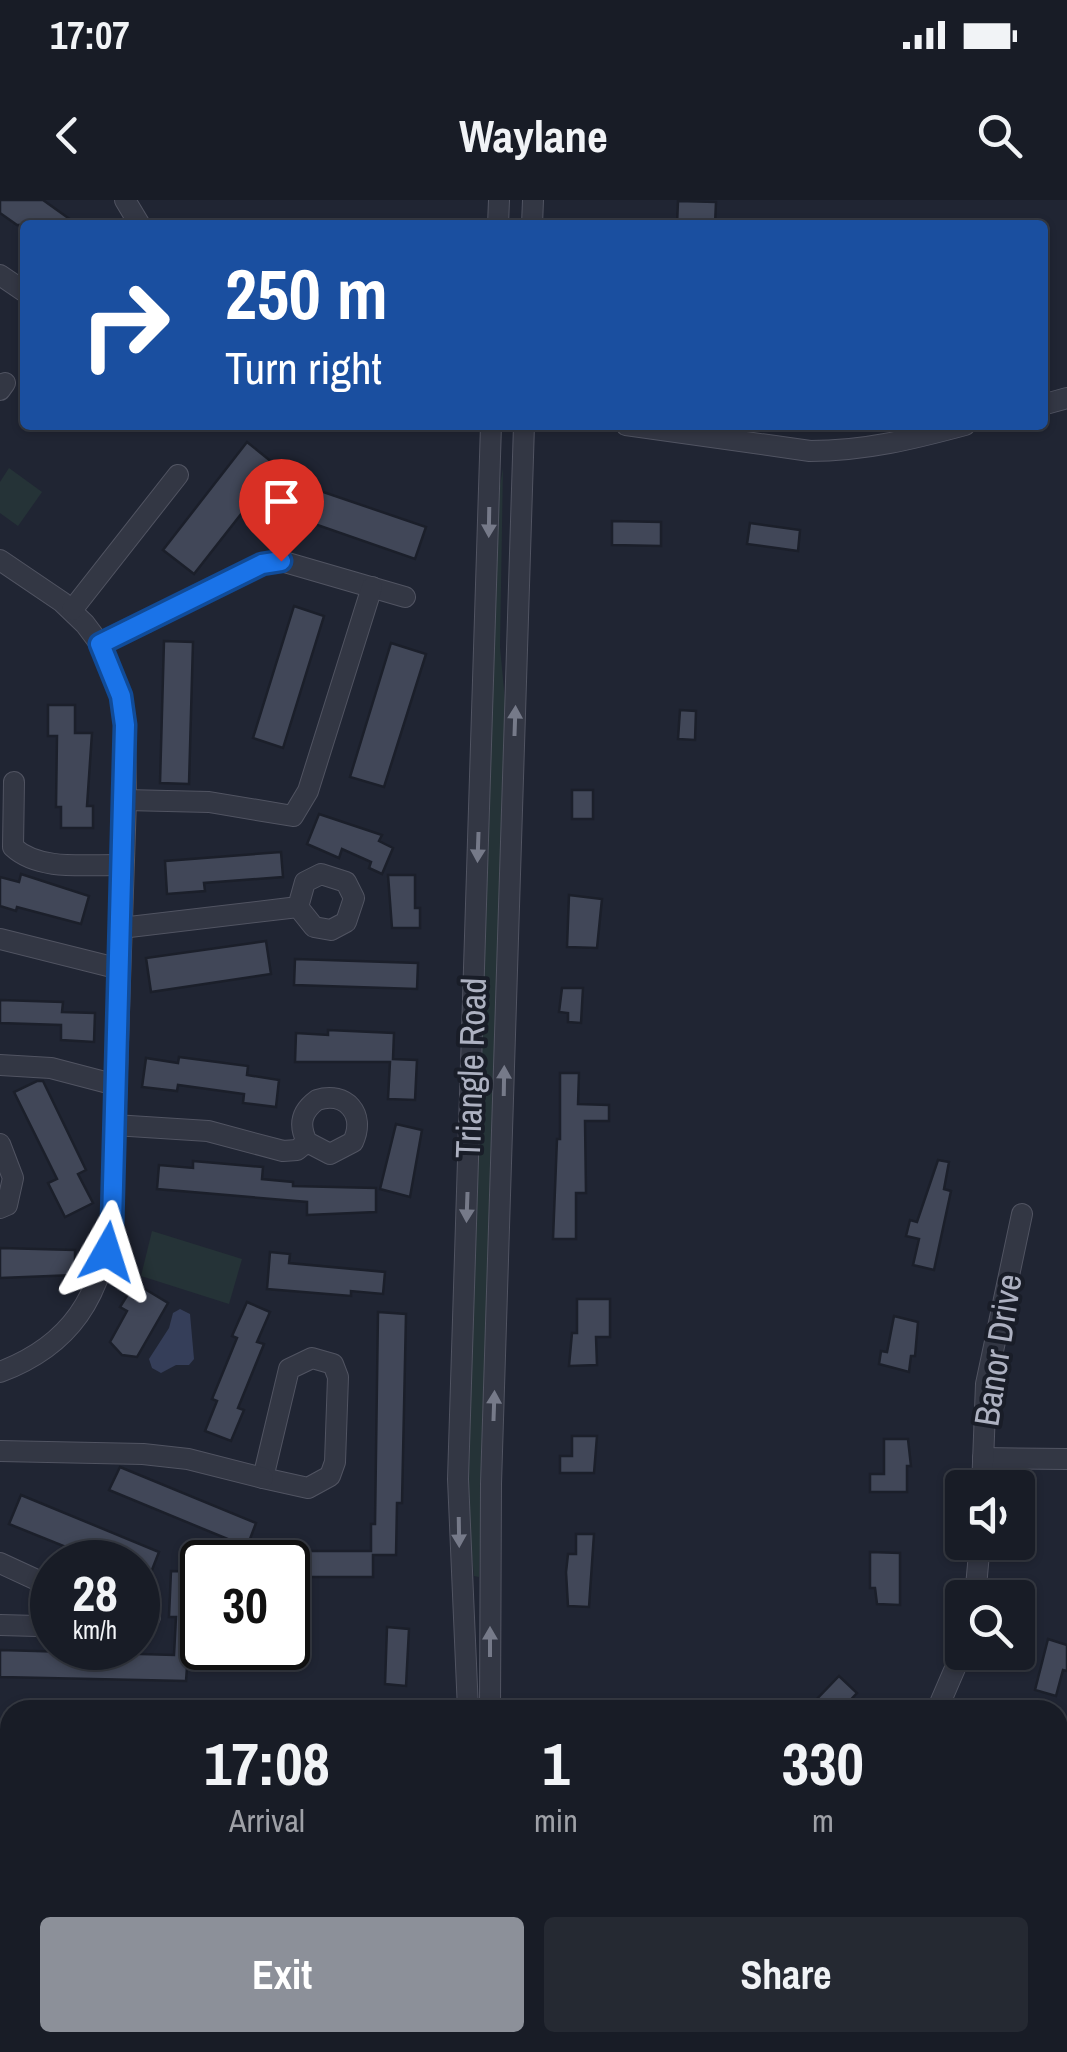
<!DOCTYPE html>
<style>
body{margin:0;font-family:"Archivo Narrow",sans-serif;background:#252932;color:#f1f3f6;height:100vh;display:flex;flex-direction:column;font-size:38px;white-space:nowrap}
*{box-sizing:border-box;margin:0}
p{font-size:32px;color:#9fa1a7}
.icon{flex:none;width:55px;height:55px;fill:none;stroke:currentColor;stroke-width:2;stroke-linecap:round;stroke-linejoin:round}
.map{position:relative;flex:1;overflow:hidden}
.side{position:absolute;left:0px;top:1500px;width:1068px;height:352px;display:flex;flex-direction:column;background:#181c26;border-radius:30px 30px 0 0;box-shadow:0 2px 8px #0004,0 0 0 2px #363a43}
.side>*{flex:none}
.banner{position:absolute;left:20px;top:20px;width:1028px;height:210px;border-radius:10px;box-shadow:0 2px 8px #0004,0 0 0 2px #363a43;background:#1a4fa0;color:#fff;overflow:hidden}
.buttons{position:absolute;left:945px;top:1270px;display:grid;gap:20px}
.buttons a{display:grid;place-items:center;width:90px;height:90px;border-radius:10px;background:#181c26;box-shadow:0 2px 8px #0004,0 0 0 2px #363a43;font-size:50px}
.speed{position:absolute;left:30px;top:1340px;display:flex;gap:20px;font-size:50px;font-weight:700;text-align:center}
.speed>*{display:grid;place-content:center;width:130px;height:130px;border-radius:50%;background:#181c26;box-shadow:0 2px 8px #0004,0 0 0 2px #363a43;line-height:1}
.speed small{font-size:25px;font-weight:400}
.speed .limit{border:5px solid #111;border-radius:15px;background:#fff;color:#111}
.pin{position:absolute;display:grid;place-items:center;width:85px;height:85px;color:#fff;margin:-102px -42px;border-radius:50% 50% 50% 0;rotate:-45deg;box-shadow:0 0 10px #0007}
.pin .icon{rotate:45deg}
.me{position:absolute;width:110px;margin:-55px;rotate:6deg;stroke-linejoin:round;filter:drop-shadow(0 0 8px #0008)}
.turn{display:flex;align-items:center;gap:35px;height:210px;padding:0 40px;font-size:45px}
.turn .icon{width:130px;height:130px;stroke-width:2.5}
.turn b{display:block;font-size:70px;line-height:85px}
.eta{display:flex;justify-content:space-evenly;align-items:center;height:170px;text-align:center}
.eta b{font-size:60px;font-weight:700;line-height:70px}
.action{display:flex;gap:20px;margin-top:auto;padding:20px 40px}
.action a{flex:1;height:115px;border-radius:10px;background:#8c9099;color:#fff;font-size:40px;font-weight:700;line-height:115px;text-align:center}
.action a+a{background:#252932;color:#f1f3f6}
.status{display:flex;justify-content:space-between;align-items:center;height:70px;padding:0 50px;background:#181c26;direction:ltr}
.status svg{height:28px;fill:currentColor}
header{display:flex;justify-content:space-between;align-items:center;height:130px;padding:0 40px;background:#181c26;font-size:45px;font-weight:700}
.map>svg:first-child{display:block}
</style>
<div class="status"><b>17:07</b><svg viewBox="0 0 49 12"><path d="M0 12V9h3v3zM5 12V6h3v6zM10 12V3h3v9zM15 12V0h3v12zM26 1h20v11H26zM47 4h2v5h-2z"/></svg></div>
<header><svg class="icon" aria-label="back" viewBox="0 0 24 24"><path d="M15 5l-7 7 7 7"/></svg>Waylane<svg class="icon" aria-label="search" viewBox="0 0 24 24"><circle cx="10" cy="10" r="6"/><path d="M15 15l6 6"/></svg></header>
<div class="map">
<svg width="1067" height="1852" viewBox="0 0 1067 1852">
<rect width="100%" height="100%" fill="#202533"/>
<g fill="#253337">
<polygon points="9,268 42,292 18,326 0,313 0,282"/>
<polygon points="503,268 500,447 506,511 479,1377 474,1376 467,1309 499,291"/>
<polygon points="152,1031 242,1059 229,1104 141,1076"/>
</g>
<polygon fill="#353e59" points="180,1109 190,1114 194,1159 189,1165 176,1165 161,1173 152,1168 149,1159 169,1128 173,1113"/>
<g fill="#414758" stroke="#1b1f2a" stroke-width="2.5">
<polygon points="0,0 43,0 78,25 17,25 0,13"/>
<polygon points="678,1 716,2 715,25 677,25"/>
<polygon points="247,242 278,267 194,374 163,350"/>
<polygon points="291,281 426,327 415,359 280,312"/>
<polygon points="612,321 661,322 661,346 612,345"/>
<polygon points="750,323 800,330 798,351 747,344"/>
<polygon points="294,406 324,416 283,548 253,538"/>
<polygon points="164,441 193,442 189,584 160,583"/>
<polygon points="391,443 426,454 384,587 350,577"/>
<polygon points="48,505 75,505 75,533 92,533 87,606 93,606 93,628 61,628 61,607 56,607 57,536 48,536"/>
<polygon points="680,510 696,511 695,540 678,539"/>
<rect x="572" y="590" width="21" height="29"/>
<polygon points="319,614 382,635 379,641 393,648 382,674 369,668 371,662 342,649 339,658 307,644"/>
<polygon points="281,652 283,677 204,683 205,691 167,694 165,661"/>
<polygon points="21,674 89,696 81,724 17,707 16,711 0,706 0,677 19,682"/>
<polygon points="388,675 415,675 415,708 420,708 420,728 392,728"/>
<polygon points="569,695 602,699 597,748 567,747"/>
<polygon points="266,741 271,774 151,792 146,758"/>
<polygon points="295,759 418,763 417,789 294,785"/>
<polygon points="562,788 583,788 581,823 568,822 568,813 559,812"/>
<polygon points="0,800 63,802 62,812 95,813 94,842 61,840 61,825 0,823"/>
<polygon points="328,830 394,833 393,859 417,860 415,900 388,899 390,862 295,862 296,833 328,835"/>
<polygon points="179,857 248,866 247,875 279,880 276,907 243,903 244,894 178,885 177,891 142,887 146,858 178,863"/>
<polygon points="560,873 579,873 578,904 609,905 609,921 585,921 586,993 576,993 576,1039 553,1039 557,939 560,939"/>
<polygon points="37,881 43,881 86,970 78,974 93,1003 65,1017 48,983 57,979 14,892"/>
<polygon points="396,924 422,930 410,997 380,989"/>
<polygon points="938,960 949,962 944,989 951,991 934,1070 913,1065 919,1039 906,1036 910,1020 917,1022"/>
<polygon points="193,961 263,967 262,979 293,982 293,986 376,988 376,1012 307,1015 307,1002 157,989 159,965 193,968"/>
<polygon points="0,1048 75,1050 75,1075 0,1078"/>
<polygon points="270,1052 290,1054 289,1063 385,1072 383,1094 351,1091 351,1096 267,1089"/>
<polygon points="135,1083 168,1103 137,1157 122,1155 110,1142 127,1111 120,1107"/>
<polygon points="577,1099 610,1099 610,1137 596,1137 597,1165 569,1166 572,1133 577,1133"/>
<polygon points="247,1102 270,1112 257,1142 264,1144 238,1208 244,1210 231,1241 205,1231 217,1201 212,1199 237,1138 232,1136"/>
<polygon points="378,1112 406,1114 402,1303 397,1303 396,1355 373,1355 373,1377 288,1377 288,1351 371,1351 371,1324 375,1324"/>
<polygon points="894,1116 918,1122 915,1156 911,1156 909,1172 879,1164 881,1151 887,1152"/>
<polygon points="572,1236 597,1236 594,1273 560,1273 560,1256 572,1256"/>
<polygon points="884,1239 908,1239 911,1266 907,1266 907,1292 870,1292 870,1274 884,1274"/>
<polygon points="120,1267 256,1323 247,1347 109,1290"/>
<polygon points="21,1295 159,1352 150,1375 138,1370 138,1362 103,1362 9,1324"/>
<polygon points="576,1334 594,1334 589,1407 568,1406 566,1372 568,1354 576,1354"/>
<polygon points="870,1352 900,1353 900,1405 877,1404 875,1388 870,1388"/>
<polygon points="171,1371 202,1372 202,1454 188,1454 186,1481 0,1477 0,1450 174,1455 176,1417 169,1417"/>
<polygon points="387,1427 409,1429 406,1486 385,1484"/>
<polygon points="1048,1439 1067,1445 1067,1471 1063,1470 1056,1496 1035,1490"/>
<polygon points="839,1476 857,1493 841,1510 822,1510 814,1502"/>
</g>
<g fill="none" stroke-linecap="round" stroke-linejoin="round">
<g stroke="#515462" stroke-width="22">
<g id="minor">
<polyline points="125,0 140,25"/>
<polyline points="498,25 499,0"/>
<polyline points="532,25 533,0"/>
<polyline points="0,75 25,92"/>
<polyline points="0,190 5,183"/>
<polyline points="1042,205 1067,198"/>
<path d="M626 225 810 251C865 251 913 239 965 225"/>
<path d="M0 360 62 402 85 424 100 444 121 496 125 525 126 600 112 1024C100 1096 72 1145 0 1172"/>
<polyline points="72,410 178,275"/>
<polyline points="100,444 262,364 281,361 405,397"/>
<path d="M14 582 13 647C40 672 89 664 123 665"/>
<polyline points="126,600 209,602 293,616 308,591 372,387"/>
<polyline points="121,728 298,707 314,727 331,730 346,722 354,698 346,682 321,674 305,682 298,707"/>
<polyline points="0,739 120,769"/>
<polyline points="0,865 51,868 116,885"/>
<path d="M114 925 208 931 283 951 297 950 307 942 330 954 353 942C366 914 346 891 317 900 302 911 298 924 307 942"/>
<polyline points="0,944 13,978 7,1005 0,1008"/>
<polygon points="312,1158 333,1164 338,1177 335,1262 330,1276 308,1288 263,1278 289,1169"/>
<polyline points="0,1251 143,1254 188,1259 263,1278"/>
<polyline points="983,1258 1067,1259"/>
<polyline points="982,1288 986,1184 1022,1014"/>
<polyline points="0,1363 52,1387"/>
<polyline points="975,1398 980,1342"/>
<polyline points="138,1415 150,1417"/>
<polyline points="0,1425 37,1426 52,1415"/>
<polyline points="468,1510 458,1279 491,225"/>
<polyline points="490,1510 491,1284 524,225"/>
<polyline points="937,1510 962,1452"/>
<polyline points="0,1628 10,1623"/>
<polyline points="893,1842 898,1852"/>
<polyline points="188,1852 189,1842"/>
<polyline points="473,1852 474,1842"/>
</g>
</g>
<use href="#minor" stroke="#333744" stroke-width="20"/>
</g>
<defs><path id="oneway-solid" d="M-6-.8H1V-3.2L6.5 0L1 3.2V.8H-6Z" transform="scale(2.5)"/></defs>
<g fill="#767a89">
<use href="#oneway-solid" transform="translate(489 322) rotate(91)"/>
<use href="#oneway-solid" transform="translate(515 521) rotate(-88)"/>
<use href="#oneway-solid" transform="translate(478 647) rotate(92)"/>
<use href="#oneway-solid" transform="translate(504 881) rotate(-89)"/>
<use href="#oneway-solid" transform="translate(467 1007) rotate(92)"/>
<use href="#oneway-solid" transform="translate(494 1206) rotate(-88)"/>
<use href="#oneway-solid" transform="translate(459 1332) rotate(89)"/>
<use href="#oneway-solid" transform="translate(490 1442) rotate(-90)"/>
</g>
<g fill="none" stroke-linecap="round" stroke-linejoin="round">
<g stroke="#114b97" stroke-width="25">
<polyline id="route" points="107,1052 112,1024 125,525 121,496 100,444 262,364 281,361"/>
</g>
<use href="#route" stroke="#1a73e8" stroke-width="18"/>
</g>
<g text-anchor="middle" stroke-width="8" stroke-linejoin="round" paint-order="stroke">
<g font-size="35" fill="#adb1c1" stroke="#191d28">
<text transform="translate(471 868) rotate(-88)" y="12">Triangle Road</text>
<text transform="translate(998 1150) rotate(-81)" y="12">Banor Drive</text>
</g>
</g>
</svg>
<div class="buttons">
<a><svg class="icon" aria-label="sound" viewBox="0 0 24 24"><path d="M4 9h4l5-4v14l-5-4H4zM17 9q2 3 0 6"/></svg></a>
<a><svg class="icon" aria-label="search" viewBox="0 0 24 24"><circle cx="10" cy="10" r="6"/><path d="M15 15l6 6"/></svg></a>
</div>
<div class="speed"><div>28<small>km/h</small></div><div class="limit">30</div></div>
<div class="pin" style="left:281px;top:361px;background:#d93025"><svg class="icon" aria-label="arrive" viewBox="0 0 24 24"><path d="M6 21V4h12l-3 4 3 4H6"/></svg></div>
<svg class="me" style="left:107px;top:1052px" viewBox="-20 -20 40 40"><path d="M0-17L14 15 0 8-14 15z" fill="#1a73e8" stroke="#fff" stroke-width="4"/></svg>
<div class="banner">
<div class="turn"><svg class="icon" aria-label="right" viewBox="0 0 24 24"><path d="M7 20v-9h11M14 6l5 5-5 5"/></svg><div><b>250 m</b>Turn right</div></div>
</div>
<section class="side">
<div class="eta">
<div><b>17:08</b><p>Arrival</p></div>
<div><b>1</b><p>min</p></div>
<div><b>330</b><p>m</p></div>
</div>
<div class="action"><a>Exit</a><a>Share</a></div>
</section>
</div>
